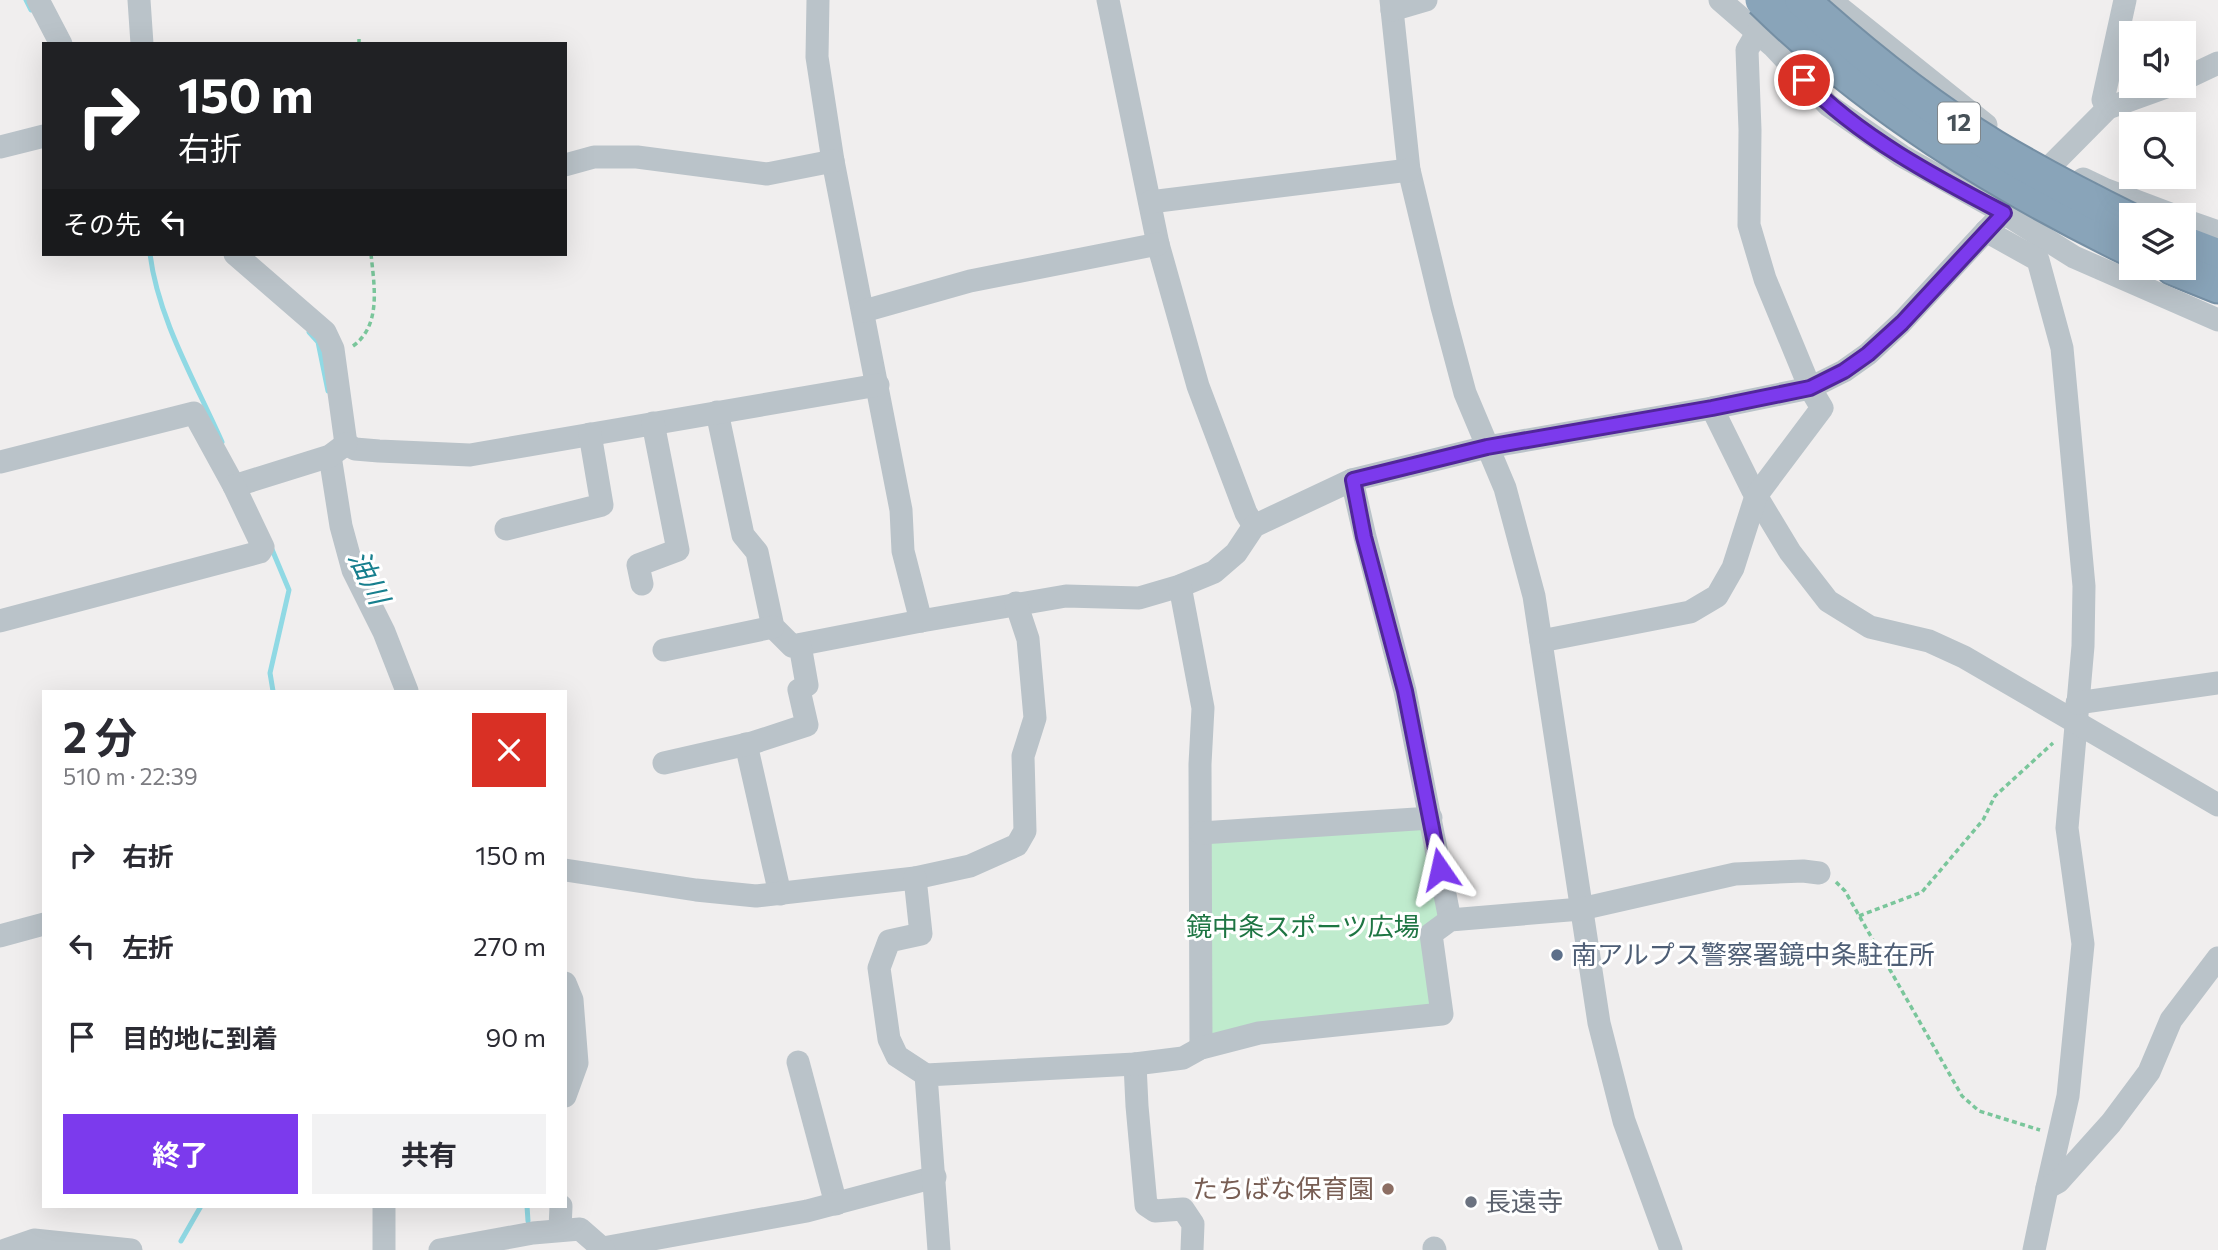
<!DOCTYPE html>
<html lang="ja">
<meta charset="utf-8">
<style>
body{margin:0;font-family:Commissioner,"Noto Sans JP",sans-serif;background:#f2f2f3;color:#2b2b33;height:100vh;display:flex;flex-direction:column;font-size:26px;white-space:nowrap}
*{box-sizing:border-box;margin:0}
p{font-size:23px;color:#7c7c81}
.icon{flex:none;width:38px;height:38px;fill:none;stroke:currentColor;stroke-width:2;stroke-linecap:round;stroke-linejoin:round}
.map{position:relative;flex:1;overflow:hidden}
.side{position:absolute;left:42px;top:690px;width:525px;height:518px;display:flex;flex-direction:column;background:#fff;border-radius:0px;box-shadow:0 7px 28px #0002}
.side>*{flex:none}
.guide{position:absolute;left:42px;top:42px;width:525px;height:214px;border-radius:0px;box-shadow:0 7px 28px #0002;background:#202124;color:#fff;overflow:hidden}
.buttons{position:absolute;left:2119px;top:21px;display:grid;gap:14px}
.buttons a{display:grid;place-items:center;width:77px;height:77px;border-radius:0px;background:#fff;box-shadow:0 7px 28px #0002;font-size:35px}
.pin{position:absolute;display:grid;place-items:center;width:60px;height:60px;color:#fff;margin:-30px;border:4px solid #fff;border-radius:50%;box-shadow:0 2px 7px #0007}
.me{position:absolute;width:77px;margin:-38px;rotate:349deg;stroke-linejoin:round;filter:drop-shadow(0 0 5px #0008)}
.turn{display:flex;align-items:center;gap:24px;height:147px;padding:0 21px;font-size:32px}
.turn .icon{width:91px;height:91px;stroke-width:2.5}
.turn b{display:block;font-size:49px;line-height:60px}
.then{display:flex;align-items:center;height:66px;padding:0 21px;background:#0003;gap:14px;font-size:26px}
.round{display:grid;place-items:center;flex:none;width:74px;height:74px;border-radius:0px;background:#f2f2f3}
.summary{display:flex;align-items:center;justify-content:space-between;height:119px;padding:0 21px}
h1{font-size:42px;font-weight:700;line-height:52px}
.cta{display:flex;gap:14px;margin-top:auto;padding:14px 21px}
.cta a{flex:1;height:80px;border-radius:0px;background:#7c3aed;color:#fff;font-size:28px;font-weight:700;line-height:80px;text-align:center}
.cta a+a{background:#f2f2f3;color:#2b2b33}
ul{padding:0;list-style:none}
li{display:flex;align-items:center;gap:21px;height:91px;padding:0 21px}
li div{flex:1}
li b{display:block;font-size:26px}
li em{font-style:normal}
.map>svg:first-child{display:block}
</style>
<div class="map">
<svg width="2218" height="1250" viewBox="0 0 2218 1250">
<rect width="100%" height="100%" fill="#f0eeee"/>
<polygon fill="#bfebcd" points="1431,818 1450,920 1431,934 1442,1014 1201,1038 1201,833"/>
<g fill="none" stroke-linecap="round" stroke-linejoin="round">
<g stroke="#90d9e4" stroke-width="5">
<polyline points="26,0 31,10"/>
<path d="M150 254C158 319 196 383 222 442"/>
<polyline points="309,332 318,342 328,391"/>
<polyline points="271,547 289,590 270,673 273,691"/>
<polyline points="527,1206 528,1221"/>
<polyline points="181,1241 201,1206"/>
</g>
<g stroke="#758fa4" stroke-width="37">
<g id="highway">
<polyline points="2184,243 2218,256"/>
<polyline points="2173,268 2218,286"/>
</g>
</g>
<g stroke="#7ac69b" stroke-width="3.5" stroke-dasharray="5 3.5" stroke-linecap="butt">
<polyline points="359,44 359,36"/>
<path d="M353 346C382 325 374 285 371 254"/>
<polyline points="1836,882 1845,891 1962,1096 1979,1111 2040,1130"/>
<polyline points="1859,916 1922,892 1983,820 1995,796 2053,743"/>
</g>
<g stroke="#bac3c9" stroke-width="23">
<polyline points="38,0 61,44"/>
<polyline points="139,0 142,44"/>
<polyline points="818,0 817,57 833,161 901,510 903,551 921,621"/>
<polyline points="1108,0 1158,244 1198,386 1246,513 1254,526"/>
<polyline points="1391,0 1409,170 1442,307 1465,393 1505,488 1534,596 1599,1023 1624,1121 1671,1250"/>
<polyline points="1720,0 1773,46 1828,105 1902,156 2004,213 2074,257 2218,320"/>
<polyline points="1830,0 1986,125"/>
<polyline points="1392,10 1426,0"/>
<polyline points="2184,79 2218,63"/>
<polyline points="2108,108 2103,100 2125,0"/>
<polyline points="0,147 44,136"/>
<polyline points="565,165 594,157 637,157 767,174 833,161"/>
<polyline points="2083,179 2104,189 2173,215"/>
<polyline points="1150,202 1409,170"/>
<polyline points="2184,220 2218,232"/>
<polyline points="1986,231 2038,260 2062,348 2084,586 2083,646 2067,828 2083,944 2068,1096 2047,1188"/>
<polyline points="235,254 325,332 333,349 346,444"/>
<polyline points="864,311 970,281 1158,244"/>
<polyline points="1712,408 1752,489 1790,552 1828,601 1870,627 1929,641 1964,657 2218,805"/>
<polyline points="717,412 743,535 757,552 773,627 792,646 921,621 1066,596 1139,598 1180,586 1214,572 1236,553 1254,526 1352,480 1487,447 1712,408 1810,388 1844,371 1868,354 1901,323 1986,231 2108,108 2169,86"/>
<polyline points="346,444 355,449 379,451 470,455 878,385"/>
<polyline points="330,456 341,526 353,570 384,632 407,691"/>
<polyline points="0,462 194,413 234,486 330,456 346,444"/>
<polyline points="1352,480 1365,537 1405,691 1450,920"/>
<polyline points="506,529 602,505 590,434"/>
<polyline points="642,584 638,565 678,550 653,423"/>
<polyline points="1180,586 1203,708 1200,764 1201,1048"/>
<polyline points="0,621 260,552 263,547 234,486"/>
<polyline points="1541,641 1690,612 1717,596 1733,568 1756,496 1822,408 1810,388 1765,279 1749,225 1750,130 1747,50 1757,33 1788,7"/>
<polyline points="664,650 773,627"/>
<polyline points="2077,703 2218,683"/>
<polyline points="746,744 780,894"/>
<polyline points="664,763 752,743 807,725 799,690 807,685 800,645"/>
<polyline points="1201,833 1431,818"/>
<polyline points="565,870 696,890 756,896 915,878 970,866 1017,845 1025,831 1023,756 1035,718 1028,639 1016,603"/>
<polyline points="915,878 921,934 889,941 879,968 889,1039 897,1056 926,1075"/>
<polyline points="0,936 44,924"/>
<polyline points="565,983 572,1000 577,1063 565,1096"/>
<polyline points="798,1062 836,1204"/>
<polyline points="1135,1064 1137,1106 1146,1205 1155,1211 1183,1209 1193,1224 1192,1250"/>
<polyline points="560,1229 561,1206"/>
<polyline points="603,1248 807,1211 935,1177"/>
<polyline points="1434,1248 1435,1250"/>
<polyline points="5,1250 34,1240 131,1250"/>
<polyline points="384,1250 384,1206"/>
<polyline points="440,1250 533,1233 580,1229 604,1250"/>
<polyline points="939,1250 926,1075 1135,1064 1183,1058 1201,1048 1259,1033 1442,1014 1431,934 1450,920 1581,909 1735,874 1803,871 1819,873"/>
<polyline points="2034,1250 2047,1188 2058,1182 2111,1123 2149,1072 2171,1020 2218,958"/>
</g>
<use href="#highway" stroke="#89a4b9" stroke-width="33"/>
<g stroke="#758fa4" stroke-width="37" stroke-linecap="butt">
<g id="highway-bridge">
<path d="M1762 0C1870 106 1997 184 2132 250"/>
<path d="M1802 0C1862 54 1925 105 1994 147 2039 174 2085 198 2132 221"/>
</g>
</g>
<use href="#highway-bridge" stroke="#89a4b9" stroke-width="33"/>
</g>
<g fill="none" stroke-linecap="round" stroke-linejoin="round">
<g stroke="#51269a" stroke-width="18">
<path id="route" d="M1440 869 1405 691 1364 537 1353 480 1487 447 1712 408 1810 388 1844 371 1868 354 1902 323 2004 213C1935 177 1858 136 1804 80"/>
</g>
<use href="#route" stroke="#7c3aed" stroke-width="12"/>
</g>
<circle fill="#5c6f8a" stroke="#fff" stroke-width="2.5" cx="1557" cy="955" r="7"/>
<circle fill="#8d6e63" stroke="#fff" stroke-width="2.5" cx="1388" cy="1189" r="7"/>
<circle fill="#6b7280" stroke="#fff" stroke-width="2.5" cx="1471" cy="1202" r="7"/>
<g text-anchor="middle" stroke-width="6" stroke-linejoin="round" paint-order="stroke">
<rect fill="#fff" stroke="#7f868b" stroke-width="2" x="1938" y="102.5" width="42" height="41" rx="5"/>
<g font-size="24" font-weight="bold" fill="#485259">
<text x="1959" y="131">12</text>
</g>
<g font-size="26" fill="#1e7543" stroke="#fff">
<text x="1303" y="936">鏡中条スポーツ広場</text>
</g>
<g font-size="26" fill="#4e5e75" stroke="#fff" text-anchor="start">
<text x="1571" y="964">南アルプス警察署鏡中条駐在所</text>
</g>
<g font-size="26" fill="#785e54" stroke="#fff" text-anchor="end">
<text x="1374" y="1198">たちばな保育園</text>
</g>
<g font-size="26" fill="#5b616d" stroke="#fff" text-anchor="start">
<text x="1485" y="1211">長遠寺</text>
</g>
<g font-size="28" font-style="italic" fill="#177f8e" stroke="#fff">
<text transform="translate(369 577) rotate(64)" y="10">油川</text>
</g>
</g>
</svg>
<div class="buttons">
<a><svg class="icon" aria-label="sound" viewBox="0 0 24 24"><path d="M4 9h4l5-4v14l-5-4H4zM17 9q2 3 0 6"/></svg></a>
<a><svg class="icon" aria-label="search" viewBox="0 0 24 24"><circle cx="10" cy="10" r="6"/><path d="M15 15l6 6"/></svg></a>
<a><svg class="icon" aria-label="layers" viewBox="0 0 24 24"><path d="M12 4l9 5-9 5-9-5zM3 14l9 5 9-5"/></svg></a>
</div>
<div class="pin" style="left:1804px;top:80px;background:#d93025"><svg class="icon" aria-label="arrive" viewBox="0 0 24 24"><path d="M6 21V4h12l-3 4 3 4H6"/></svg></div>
<svg class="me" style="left:1440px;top:869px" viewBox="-20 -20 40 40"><path d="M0-17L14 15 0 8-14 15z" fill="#7c3aed" stroke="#fff" stroke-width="4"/></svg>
<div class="guide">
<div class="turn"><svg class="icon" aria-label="right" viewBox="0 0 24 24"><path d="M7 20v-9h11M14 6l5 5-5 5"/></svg><div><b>150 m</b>右折</div></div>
<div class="then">その先<svg class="icon" aria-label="left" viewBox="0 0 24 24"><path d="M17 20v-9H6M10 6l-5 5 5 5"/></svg></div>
</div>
<section class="side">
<div class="summary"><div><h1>2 分</h1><p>510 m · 22:39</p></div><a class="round" style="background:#d93025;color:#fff"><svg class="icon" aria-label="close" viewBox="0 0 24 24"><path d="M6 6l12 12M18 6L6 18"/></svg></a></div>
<ul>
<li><svg class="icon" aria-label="right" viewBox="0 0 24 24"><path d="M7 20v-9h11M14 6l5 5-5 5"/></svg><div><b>右折</b></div><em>150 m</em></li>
<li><svg class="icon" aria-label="left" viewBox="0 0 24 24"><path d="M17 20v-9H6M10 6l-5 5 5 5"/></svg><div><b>左折</b></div><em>270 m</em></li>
<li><svg class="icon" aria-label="arrive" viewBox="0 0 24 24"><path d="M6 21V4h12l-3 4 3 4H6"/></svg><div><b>目的地に到着</b></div><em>90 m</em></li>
</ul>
<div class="cta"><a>終了</a><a>共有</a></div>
</section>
</div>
